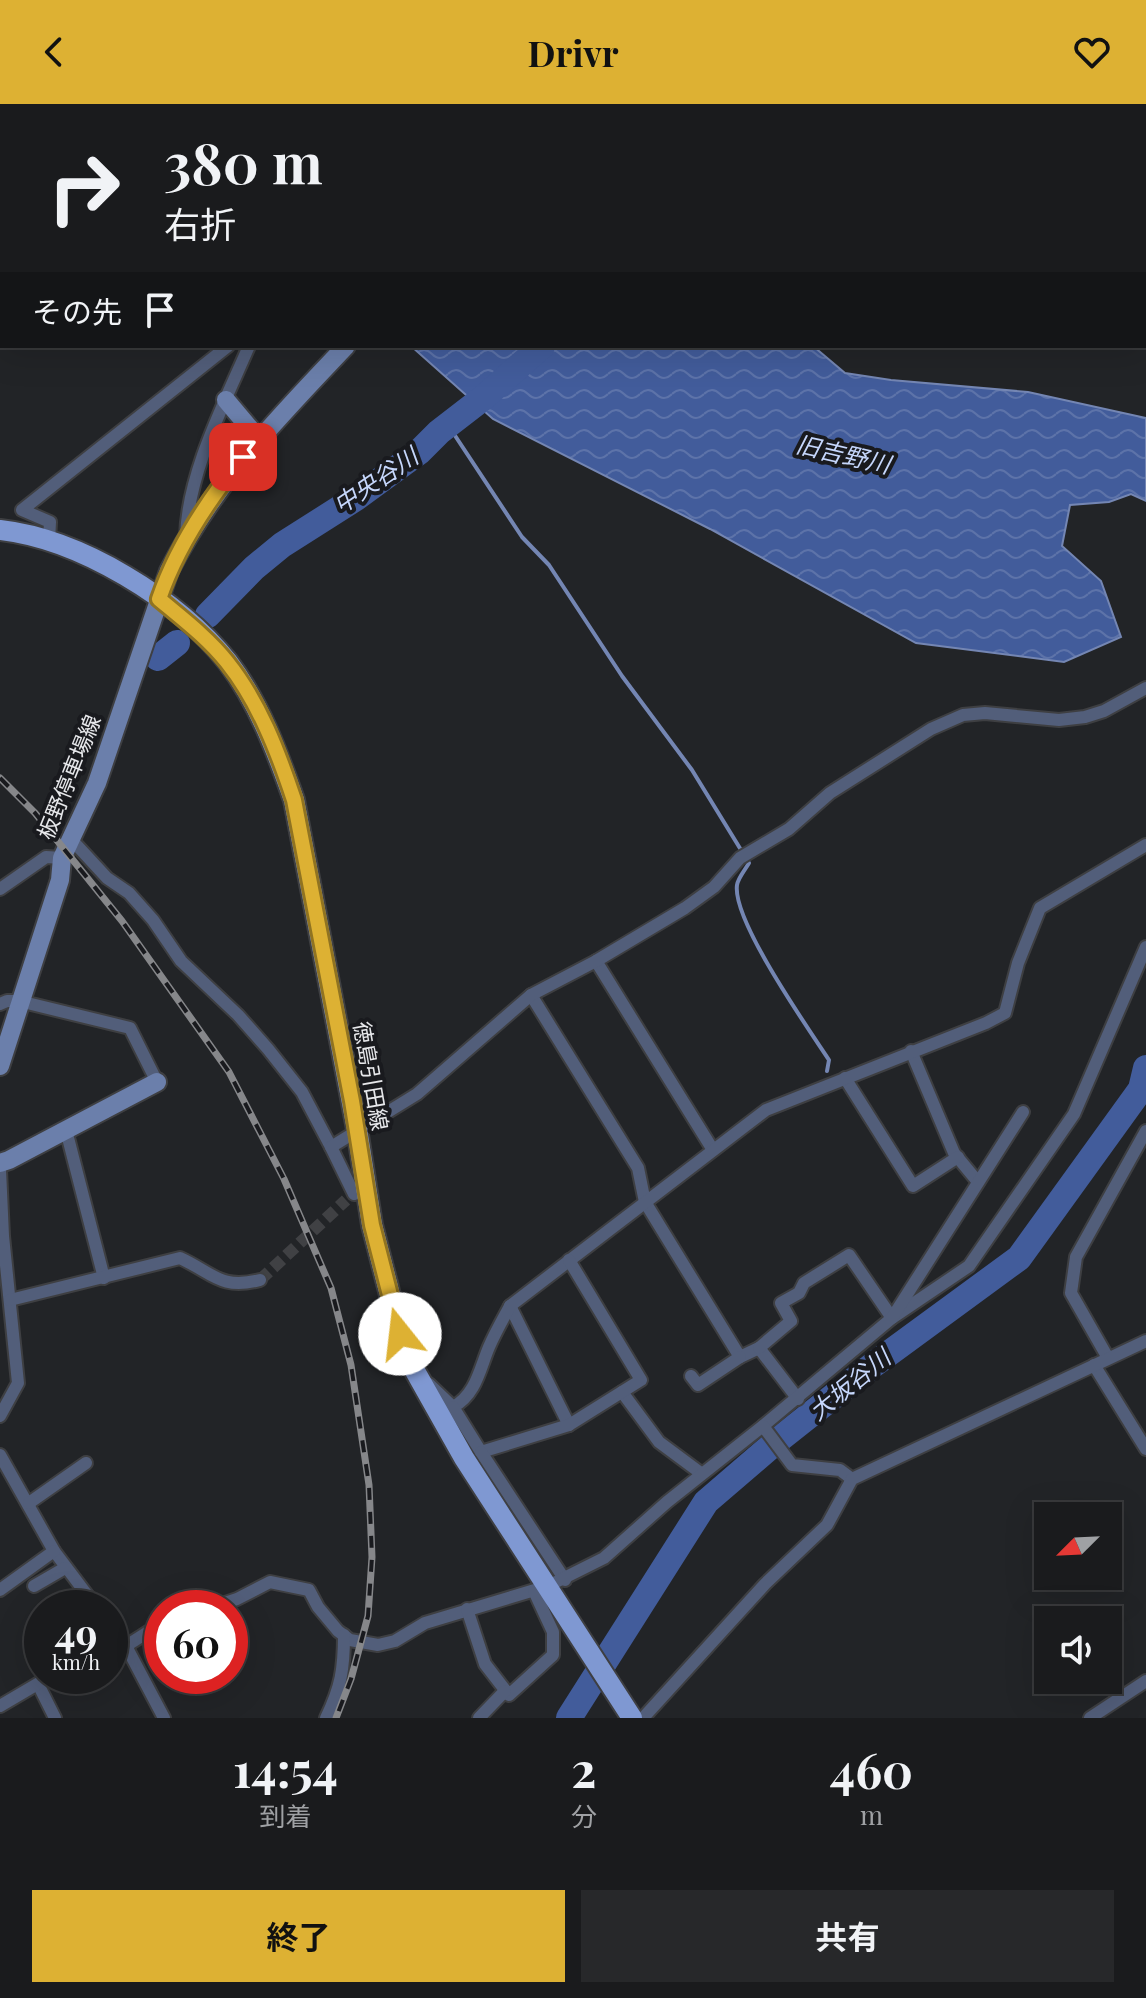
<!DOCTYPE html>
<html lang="ja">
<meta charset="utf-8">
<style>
body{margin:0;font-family:"Playfair Display","Noto Sans JP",serif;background:#27282a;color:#f1f3f6;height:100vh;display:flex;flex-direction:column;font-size:30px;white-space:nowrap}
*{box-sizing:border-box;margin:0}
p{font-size:26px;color:#9fa1a4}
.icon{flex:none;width:44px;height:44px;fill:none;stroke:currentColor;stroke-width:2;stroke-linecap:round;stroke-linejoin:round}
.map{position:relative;height:1614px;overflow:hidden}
.drawer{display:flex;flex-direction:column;background:#1a1b1d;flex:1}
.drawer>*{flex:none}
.guide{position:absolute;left:0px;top:0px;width:1146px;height:244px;box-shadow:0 8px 32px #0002,0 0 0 2px #38393b;background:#1a1b1d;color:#f1f3f6;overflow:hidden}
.needle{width:52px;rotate:246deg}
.controls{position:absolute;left:1034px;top:1398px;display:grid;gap:16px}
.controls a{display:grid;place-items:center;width:88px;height:88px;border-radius:0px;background:#1a1b1d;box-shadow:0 8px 32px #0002,0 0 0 2px #38393b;font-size:40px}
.speed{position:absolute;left:24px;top:1486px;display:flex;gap:16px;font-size:40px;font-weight:700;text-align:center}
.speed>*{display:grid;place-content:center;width:104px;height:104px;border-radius:50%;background:#1a1b1d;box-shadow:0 8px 32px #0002,0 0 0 2px #38393b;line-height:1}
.speed small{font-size:20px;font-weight:400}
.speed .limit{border:12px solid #d22;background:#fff;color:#111}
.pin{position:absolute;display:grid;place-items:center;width:68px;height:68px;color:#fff;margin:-34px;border-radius:16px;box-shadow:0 4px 12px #0006}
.me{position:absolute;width:88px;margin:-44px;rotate:344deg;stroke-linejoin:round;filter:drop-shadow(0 0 6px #0008)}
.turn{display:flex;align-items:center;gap:28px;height:168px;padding:0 32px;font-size:36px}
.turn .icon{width:104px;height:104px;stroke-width:2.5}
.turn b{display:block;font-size:56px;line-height:68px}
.then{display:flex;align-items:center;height:76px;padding:0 32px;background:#0003;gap:16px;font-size:30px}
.eta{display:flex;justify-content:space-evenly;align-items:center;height:136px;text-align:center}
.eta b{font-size:48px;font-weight:700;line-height:56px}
.action{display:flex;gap:16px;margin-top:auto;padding:16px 32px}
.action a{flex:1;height:92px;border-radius:0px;background:#ddb133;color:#111;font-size:32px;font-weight:700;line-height:92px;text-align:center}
.action a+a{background:#27282a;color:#f1f3f6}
header{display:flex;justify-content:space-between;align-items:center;height:104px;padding:0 32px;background:#ddb133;color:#111;font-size:36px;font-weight:700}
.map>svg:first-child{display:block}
</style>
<header><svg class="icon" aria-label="back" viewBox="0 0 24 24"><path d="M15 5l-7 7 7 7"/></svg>Drivr<svg class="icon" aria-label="heart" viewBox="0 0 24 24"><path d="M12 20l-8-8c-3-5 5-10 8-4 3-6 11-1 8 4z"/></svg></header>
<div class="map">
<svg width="1146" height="1614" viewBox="0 0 1146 1614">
<defs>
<pattern id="water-waves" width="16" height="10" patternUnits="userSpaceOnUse" patternTransform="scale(2)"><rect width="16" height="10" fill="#425c9b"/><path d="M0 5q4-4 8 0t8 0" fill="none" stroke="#5d73a9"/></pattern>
</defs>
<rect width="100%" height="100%" fill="#222427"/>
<polygon fill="url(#water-waves)" stroke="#7486b3" stroke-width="2" points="411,242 813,242 845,269 891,276 1028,288 1146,314 1146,397 1131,390 1109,398 1070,401 1062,442 1101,477 1121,533 1064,558 916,539 710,425 493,315"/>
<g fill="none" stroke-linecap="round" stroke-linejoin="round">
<path stroke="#7486b3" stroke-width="4" d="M448 321 522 433 549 461 622 572 692 666 749 759C745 766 738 774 737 781 732 816 808 924 829 956L827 967"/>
<g stroke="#425c9b" stroke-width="26">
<polyline points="208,511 254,464 282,441 356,394 419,348 439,328 483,294 542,242"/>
<polyline points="158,554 177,539"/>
<polyline points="569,1614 706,1398 777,1337 873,1261 1019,1154 1141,985 1146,964"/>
</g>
<polyline stroke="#404144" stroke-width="12" stroke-dasharray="12 6" stroke-linecap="butt" points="260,1176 346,1096"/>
<g stroke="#3e3f42" stroke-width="10">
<g id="lane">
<polyline points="875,0 879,2"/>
<polyline points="888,2 891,0"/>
</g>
</g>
<g stroke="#3e3f42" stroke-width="16">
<g id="street">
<polyline points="169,0 171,2"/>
<path d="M186 434C187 371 224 300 249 242"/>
<polyline points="49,437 50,418 22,406 228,242"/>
<polyline points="71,735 107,774 129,789 153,816 181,857 238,911 268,945 302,988 331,1043"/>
<polyline points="0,785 46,753 62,754"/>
<polyline points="596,857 713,1046"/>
<polyline points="531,891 638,1064 645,1098 740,1253 759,1244 798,1295"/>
<polyline points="0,900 7,897 19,897 130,924 157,978"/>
<polyline points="911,947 954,1049 978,1078"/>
<polyline points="845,974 913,1082 958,1053"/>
<polyline points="66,1026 104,1174"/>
<polyline points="0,1066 3,1132 18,1279 0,1312"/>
<polyline points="354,1090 331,1043 417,990 531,891 596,857 685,804 714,783 740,754 789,725 830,689 931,625 963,611 985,609 1059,616 1085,613 1104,607 1146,584"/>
<path d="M10 1196 180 1154C213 1169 220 1186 260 1176"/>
<polyline points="510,1202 569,1321"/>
<polyline points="759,1244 791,1217 781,1199 799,1189 804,1179 849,1151 892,1214 969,1162 1074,1010 1146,843"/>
<polyline points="1108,1254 1071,1189 1076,1153 1146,1027"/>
<polyline points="1094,1261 1146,1345"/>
<polyline points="691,1272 698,1281 740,1253"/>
<path d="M429 1280 453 1303C476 1291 480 1264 489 1243 495 1229 503 1215 510 1202L766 1006 986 919 1005 909 1018 859 1040 804 1146 741"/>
<polyline points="622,1288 659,1338 702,1370"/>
<polyline points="453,1303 481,1348 569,1321 641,1276 569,1156"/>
<polyline points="763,1322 892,1214 1023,1008"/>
<polyline points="481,1348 565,1476"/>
<polyline points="0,1351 54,1447 97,1504"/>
<polyline points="29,1399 86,1359"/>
<polyline points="34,1482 65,1464"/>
<polyline points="0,1486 54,1447"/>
<polyline points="210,1504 237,1495 270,1478 309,1486 318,1503 338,1527 350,1536 378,1541 395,1537 425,1519 548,1482 604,1454 667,1398 763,1322 792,1361 840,1366 852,1375"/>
<polyline points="467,1505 485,1560 509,1591 553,1551 553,1528 534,1487"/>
<polyline points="110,1521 126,1542 164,1614"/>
<polyline points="126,1542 162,1519"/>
<polyline points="38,1580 55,1614"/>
<polyline points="0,1602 51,1572"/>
<path d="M326 1614C341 1583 344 1565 344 1531"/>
<polyline points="479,1614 505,1587"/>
<polyline points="643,1614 765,1480 827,1421 852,1375 1146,1237"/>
<polyline points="1090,1614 1146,1577"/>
</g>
</g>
<g stroke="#3e3f42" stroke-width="22">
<g id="secondary">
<polyline points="568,2 570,0"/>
<polyline points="226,296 258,334"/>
<path d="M0 962 60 776 62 754 97 679 169 467C216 376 277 315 346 242"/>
<polyline points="0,1059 9,1056 157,978"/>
</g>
</g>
<g stroke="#3e3f42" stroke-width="24">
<path id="primary" d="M0 426C80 435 178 495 228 558 259 599 277 648 294 696L357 1025 372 1121 400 1230 415 1267 464 1354 632 1614"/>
</g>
<use href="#lane" stroke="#525e7a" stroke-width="6"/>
<use href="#street" stroke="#525e7a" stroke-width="12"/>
<use href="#secondary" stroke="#6b7fab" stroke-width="18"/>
<use href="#primary" stroke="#7f98d2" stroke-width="20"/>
<g stroke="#86878a" stroke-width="7">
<polyline id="rail" points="0,674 35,709 122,817 229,968 284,1075 331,1184 351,1261 369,1381 372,1453 368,1512 351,1575 336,1614"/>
</g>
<use href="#rail" stroke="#191a1e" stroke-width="4" stroke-dasharray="12" stroke-linecap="butt"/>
</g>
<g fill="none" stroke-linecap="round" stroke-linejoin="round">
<g stroke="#907321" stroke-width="20">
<path id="route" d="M243 353C208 396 177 442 159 495 183 515 208 534 227 558 259 598 278 648 294 696L352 997 372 1121 400 1230"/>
</g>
<use href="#route" stroke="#ddb133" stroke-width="14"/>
</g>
<g text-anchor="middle" stroke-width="8" stroke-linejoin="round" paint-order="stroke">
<g font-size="22" fill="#e7e8eb" stroke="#191a1e">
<text transform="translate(69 673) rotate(-68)" y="8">板野停車場線</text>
<text transform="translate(371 972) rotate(80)" y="8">徳島引田線</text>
</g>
<g font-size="24" font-style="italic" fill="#c6d7fc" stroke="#191a1e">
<text transform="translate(843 351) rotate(13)" y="8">旧吉野川</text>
<text transform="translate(376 377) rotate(-34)" y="8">中央谷川</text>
<text transform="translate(850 1281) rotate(-39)" y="8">大坂谷川</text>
</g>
</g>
</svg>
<div class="controls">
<a><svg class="needle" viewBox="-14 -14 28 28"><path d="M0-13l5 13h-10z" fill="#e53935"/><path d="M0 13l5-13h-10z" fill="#9fa1a4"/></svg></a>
<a><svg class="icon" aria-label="sound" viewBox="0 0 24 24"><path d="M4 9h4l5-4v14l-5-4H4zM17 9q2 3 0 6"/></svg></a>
</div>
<div class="speed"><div>49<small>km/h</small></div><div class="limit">60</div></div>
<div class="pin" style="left:243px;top:353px;background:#d93025"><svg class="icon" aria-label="arrive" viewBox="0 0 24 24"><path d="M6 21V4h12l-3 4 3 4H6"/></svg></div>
<svg class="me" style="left:400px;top:1230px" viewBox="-20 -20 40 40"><circle r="19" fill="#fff"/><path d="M0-13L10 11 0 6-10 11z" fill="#ddb133"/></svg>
<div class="guide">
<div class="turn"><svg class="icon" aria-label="right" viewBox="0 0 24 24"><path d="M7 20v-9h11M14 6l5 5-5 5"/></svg><div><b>380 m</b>右折</div></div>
<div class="then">その先<svg class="icon" aria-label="arrive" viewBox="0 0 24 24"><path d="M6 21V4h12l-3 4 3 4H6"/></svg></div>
</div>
</div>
<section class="drawer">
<div class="eta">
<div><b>14:54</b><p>到着</p></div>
<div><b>2</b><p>分</p></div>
<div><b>460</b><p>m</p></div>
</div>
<div class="action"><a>終了</a><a>共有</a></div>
</section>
